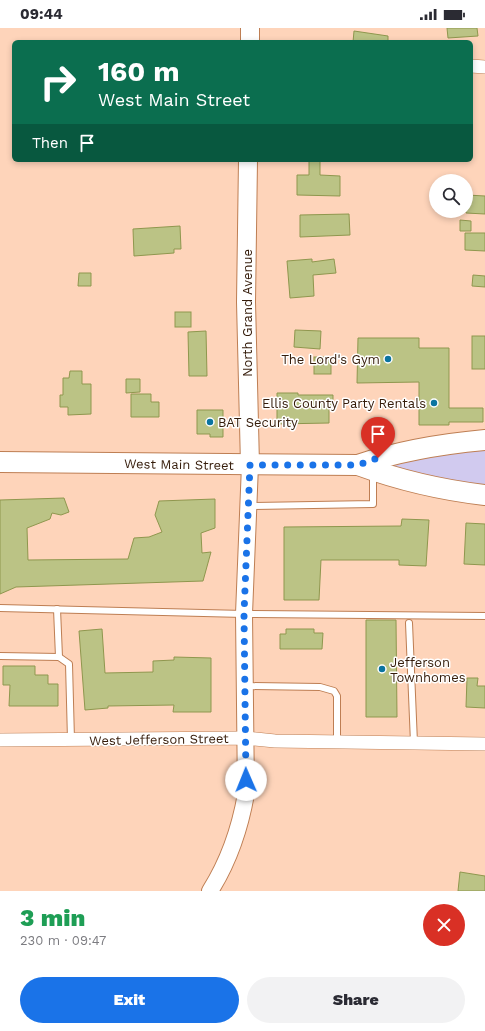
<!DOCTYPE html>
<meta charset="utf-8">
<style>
body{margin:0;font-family:"Work Sans",sans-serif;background:#f2f2f3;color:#2b2b33;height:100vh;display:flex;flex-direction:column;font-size:15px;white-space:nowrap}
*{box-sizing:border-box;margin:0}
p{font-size:13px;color:#7c7c81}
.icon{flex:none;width:22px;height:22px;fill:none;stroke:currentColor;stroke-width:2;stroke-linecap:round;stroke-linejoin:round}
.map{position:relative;height:863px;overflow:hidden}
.panel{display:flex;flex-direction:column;background:#fff;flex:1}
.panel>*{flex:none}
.banner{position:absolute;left:12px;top:12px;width:461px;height:122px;border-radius:6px;box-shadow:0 2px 6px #0003;background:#0b6e4f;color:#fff;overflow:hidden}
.tools{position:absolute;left:429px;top:146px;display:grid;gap:8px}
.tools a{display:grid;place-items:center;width:44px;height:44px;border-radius:50%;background:#fff;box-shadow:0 2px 6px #0003;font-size:20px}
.pin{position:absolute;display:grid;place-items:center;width:34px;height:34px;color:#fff;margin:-41px -17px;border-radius:50% 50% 50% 0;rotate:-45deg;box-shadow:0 0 4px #0007}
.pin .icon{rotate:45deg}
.me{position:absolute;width:44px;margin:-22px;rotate:359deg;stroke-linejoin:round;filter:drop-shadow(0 0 3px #0008)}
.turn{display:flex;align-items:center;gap:14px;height:84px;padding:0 20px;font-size:18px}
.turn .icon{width:52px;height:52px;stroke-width:2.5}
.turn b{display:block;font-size:28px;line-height:34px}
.then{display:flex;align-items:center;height:38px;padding:0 20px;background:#0003;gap:8px;font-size:15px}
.round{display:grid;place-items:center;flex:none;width:42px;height:42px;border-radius:21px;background:#f2f2f3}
.overview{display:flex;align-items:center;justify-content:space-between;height:68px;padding:0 20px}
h1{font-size:24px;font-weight:800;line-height:30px;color:#1e9e55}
.button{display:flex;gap:8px;margin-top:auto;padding:8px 20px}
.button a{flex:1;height:46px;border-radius:24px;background:#1a73e8;color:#fff;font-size:16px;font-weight:800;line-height:46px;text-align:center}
.button a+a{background:#f2f2f3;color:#2b2b33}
.status{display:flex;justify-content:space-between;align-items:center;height:28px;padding:0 20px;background:#fff;direction:ltr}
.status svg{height:11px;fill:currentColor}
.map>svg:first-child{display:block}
</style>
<div class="status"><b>09:44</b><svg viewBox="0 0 49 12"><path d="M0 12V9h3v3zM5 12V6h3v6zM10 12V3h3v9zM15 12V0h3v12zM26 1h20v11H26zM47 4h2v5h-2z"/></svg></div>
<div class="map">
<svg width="485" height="863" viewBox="0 0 485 863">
<rect width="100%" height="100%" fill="#fed4ba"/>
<polygon fill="#d1caef" points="485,419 485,461 385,439 385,435"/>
<g fill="#bbc385" stroke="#8f974e">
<polygon points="447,0 477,0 478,8 448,10"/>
<polygon points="354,3 388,8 388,14 353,14"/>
<polygon points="309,132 320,132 320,147 340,148 340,168 297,167 297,147 309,147"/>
<polygon points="467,167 485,168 485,186 466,185"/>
<polygon points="349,186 350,207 300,209 300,187"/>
<polygon points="460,192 471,193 471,203 460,203"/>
<polygon points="180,198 181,221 174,221 174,225 134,228 133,201"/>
<polygon points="465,205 485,205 485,223 465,222"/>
<polygon points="312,231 312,234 334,231 336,245 313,247 314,268 290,270 287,233"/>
<polygon points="79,245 91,245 91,258 78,258"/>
<polygon points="473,247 485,248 485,259 472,258"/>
<rect x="175" y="284" width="16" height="15"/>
<polygon points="295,302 321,303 320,321 294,319"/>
<polygon points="206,303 207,348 189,348 188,304"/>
<rect x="472" y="308" width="13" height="33"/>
<polygon points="358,310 419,310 419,320 449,320 449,380 483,380 483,394 449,394 449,397 419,397 419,354 357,355"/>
<rect x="314" y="329" width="17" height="17"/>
<polygon points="70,343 82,343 82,356 91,356 91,386 68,387 68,379 60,379 60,367 63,367 63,350 69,350"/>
<polygon points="126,351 140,351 140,364 126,365"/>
<polygon points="277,365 298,365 298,367 333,367 333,378 329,378 329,395 277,396"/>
<polygon points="131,366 151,366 151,374 159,374 159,389 131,389"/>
<polygon points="197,382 223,382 223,409 210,409 210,406 197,406"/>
<polygon points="64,470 69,484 61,487 52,485 50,491 27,500 28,532 128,531 134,510 149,509 162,504 155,487 159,473 215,471 215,500 201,505 202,525 211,524 203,553 16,559 0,566 0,472"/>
<polygon points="402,491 429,492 426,538 399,537 399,532 321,532 319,572 284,572 284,499 401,498"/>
<polygon points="466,495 485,496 485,537 464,536"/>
<polygon points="366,592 396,592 397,689 366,689"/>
<polygon points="102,601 105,645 153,644 153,633 174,632 174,629 211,630 211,684 173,684 174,677 108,678 108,680 85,682 79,603"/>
<polygon points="286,601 314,601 314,605 323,605 322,621 280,621 280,606 286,606"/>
<polygon points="3,638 35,638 35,647 48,647 48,656 58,656 58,678 9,678 10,657 3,657"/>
<polygon points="467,650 478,650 477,658 485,658 485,680 466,679"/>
<polygon points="460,844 485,848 485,863 458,863"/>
</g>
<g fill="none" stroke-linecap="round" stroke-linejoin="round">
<g stroke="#be7e53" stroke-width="8">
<g id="service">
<polyline points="248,478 373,476 373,446"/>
<polyline points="0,580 244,586 485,588"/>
<polyline points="57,581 59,629"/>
<polyline points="409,595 414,715"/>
<polyline points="0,628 59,629 69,636 71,712"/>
<polyline points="245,658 320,659 334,663 337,668 337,714"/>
</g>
</g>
<g stroke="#be7e53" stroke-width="14">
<g id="minor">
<polyline points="471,38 485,39"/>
<polyline points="0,712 245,710 275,713 485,716"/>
</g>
</g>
<g stroke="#be7e53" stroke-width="18">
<path id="tertiary" d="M210 863C229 833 240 800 246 766L244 586 250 437"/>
</g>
<g stroke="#be7e53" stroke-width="20">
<g id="secondary">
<polyline points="250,14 250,0"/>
<polyline points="248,132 246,274 250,437"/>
</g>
</g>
<g stroke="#be7e53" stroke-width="22">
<g id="primary">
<path d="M0 434 358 437C399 423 441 416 485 412"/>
<path d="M358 437C399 452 441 462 485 467"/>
</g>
</g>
<use href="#service" stroke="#fff" stroke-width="6"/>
<use href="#minor" stroke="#fff" stroke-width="13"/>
<use href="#tertiary" stroke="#fff" stroke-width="16"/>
<use href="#secondary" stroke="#fff" stroke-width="18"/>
<use href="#primary" stroke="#fff" stroke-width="20"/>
</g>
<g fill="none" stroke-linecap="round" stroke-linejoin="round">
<polyline stroke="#1a73e8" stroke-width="7" stroke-dasharray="0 12.6" points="246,752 244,586 250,437 358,437 378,430"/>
</g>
<g fill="#0b74a0" stroke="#fff" stroke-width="1.5">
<circle cx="388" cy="331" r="4"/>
<circle cx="434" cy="375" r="4"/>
<circle cx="210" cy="394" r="4"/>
<circle cx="382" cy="641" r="4"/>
</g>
<g text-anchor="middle" stroke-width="3" stroke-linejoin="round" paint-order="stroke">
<g font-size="13" fill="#351c0a" stroke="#fff">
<text transform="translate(247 285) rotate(-90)" y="5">North Grand Avenue</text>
<text transform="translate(179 436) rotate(1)" y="5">West Main Street</text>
<text transform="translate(159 711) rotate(-1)" y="5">West Jefferson Street</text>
</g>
<g font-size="13" fill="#351c0a" stroke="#fff" text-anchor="end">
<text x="380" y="336">The Lord's Gym</text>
<text x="426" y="380">Ellis County Party Rentals</text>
<text x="218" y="399" text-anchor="start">BAT Security</text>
<text x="390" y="639" text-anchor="start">Jefferson<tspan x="390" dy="15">Townhomes</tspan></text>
</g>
</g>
</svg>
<div class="tools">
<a><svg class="icon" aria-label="search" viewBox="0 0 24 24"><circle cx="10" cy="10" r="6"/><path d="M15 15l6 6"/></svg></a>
</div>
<div class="pin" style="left:378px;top:430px;background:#d93025"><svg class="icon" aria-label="arrive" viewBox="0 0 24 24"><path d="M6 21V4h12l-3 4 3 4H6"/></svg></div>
<svg class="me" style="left:246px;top:752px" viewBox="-20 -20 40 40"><circle r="19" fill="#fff"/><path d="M0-13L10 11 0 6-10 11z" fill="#1a73e8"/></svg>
<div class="banner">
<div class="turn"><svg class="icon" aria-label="right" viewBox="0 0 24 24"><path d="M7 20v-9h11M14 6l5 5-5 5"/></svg><div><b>160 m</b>West Main Street</div></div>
<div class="then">Then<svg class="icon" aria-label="arrive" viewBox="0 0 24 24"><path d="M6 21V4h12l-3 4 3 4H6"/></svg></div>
</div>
</div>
<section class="panel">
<div class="overview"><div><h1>3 min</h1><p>230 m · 09:47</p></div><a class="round" style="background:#d93025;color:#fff"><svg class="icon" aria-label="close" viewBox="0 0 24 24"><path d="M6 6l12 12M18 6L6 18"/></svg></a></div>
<div class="button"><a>Exit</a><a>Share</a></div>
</section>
